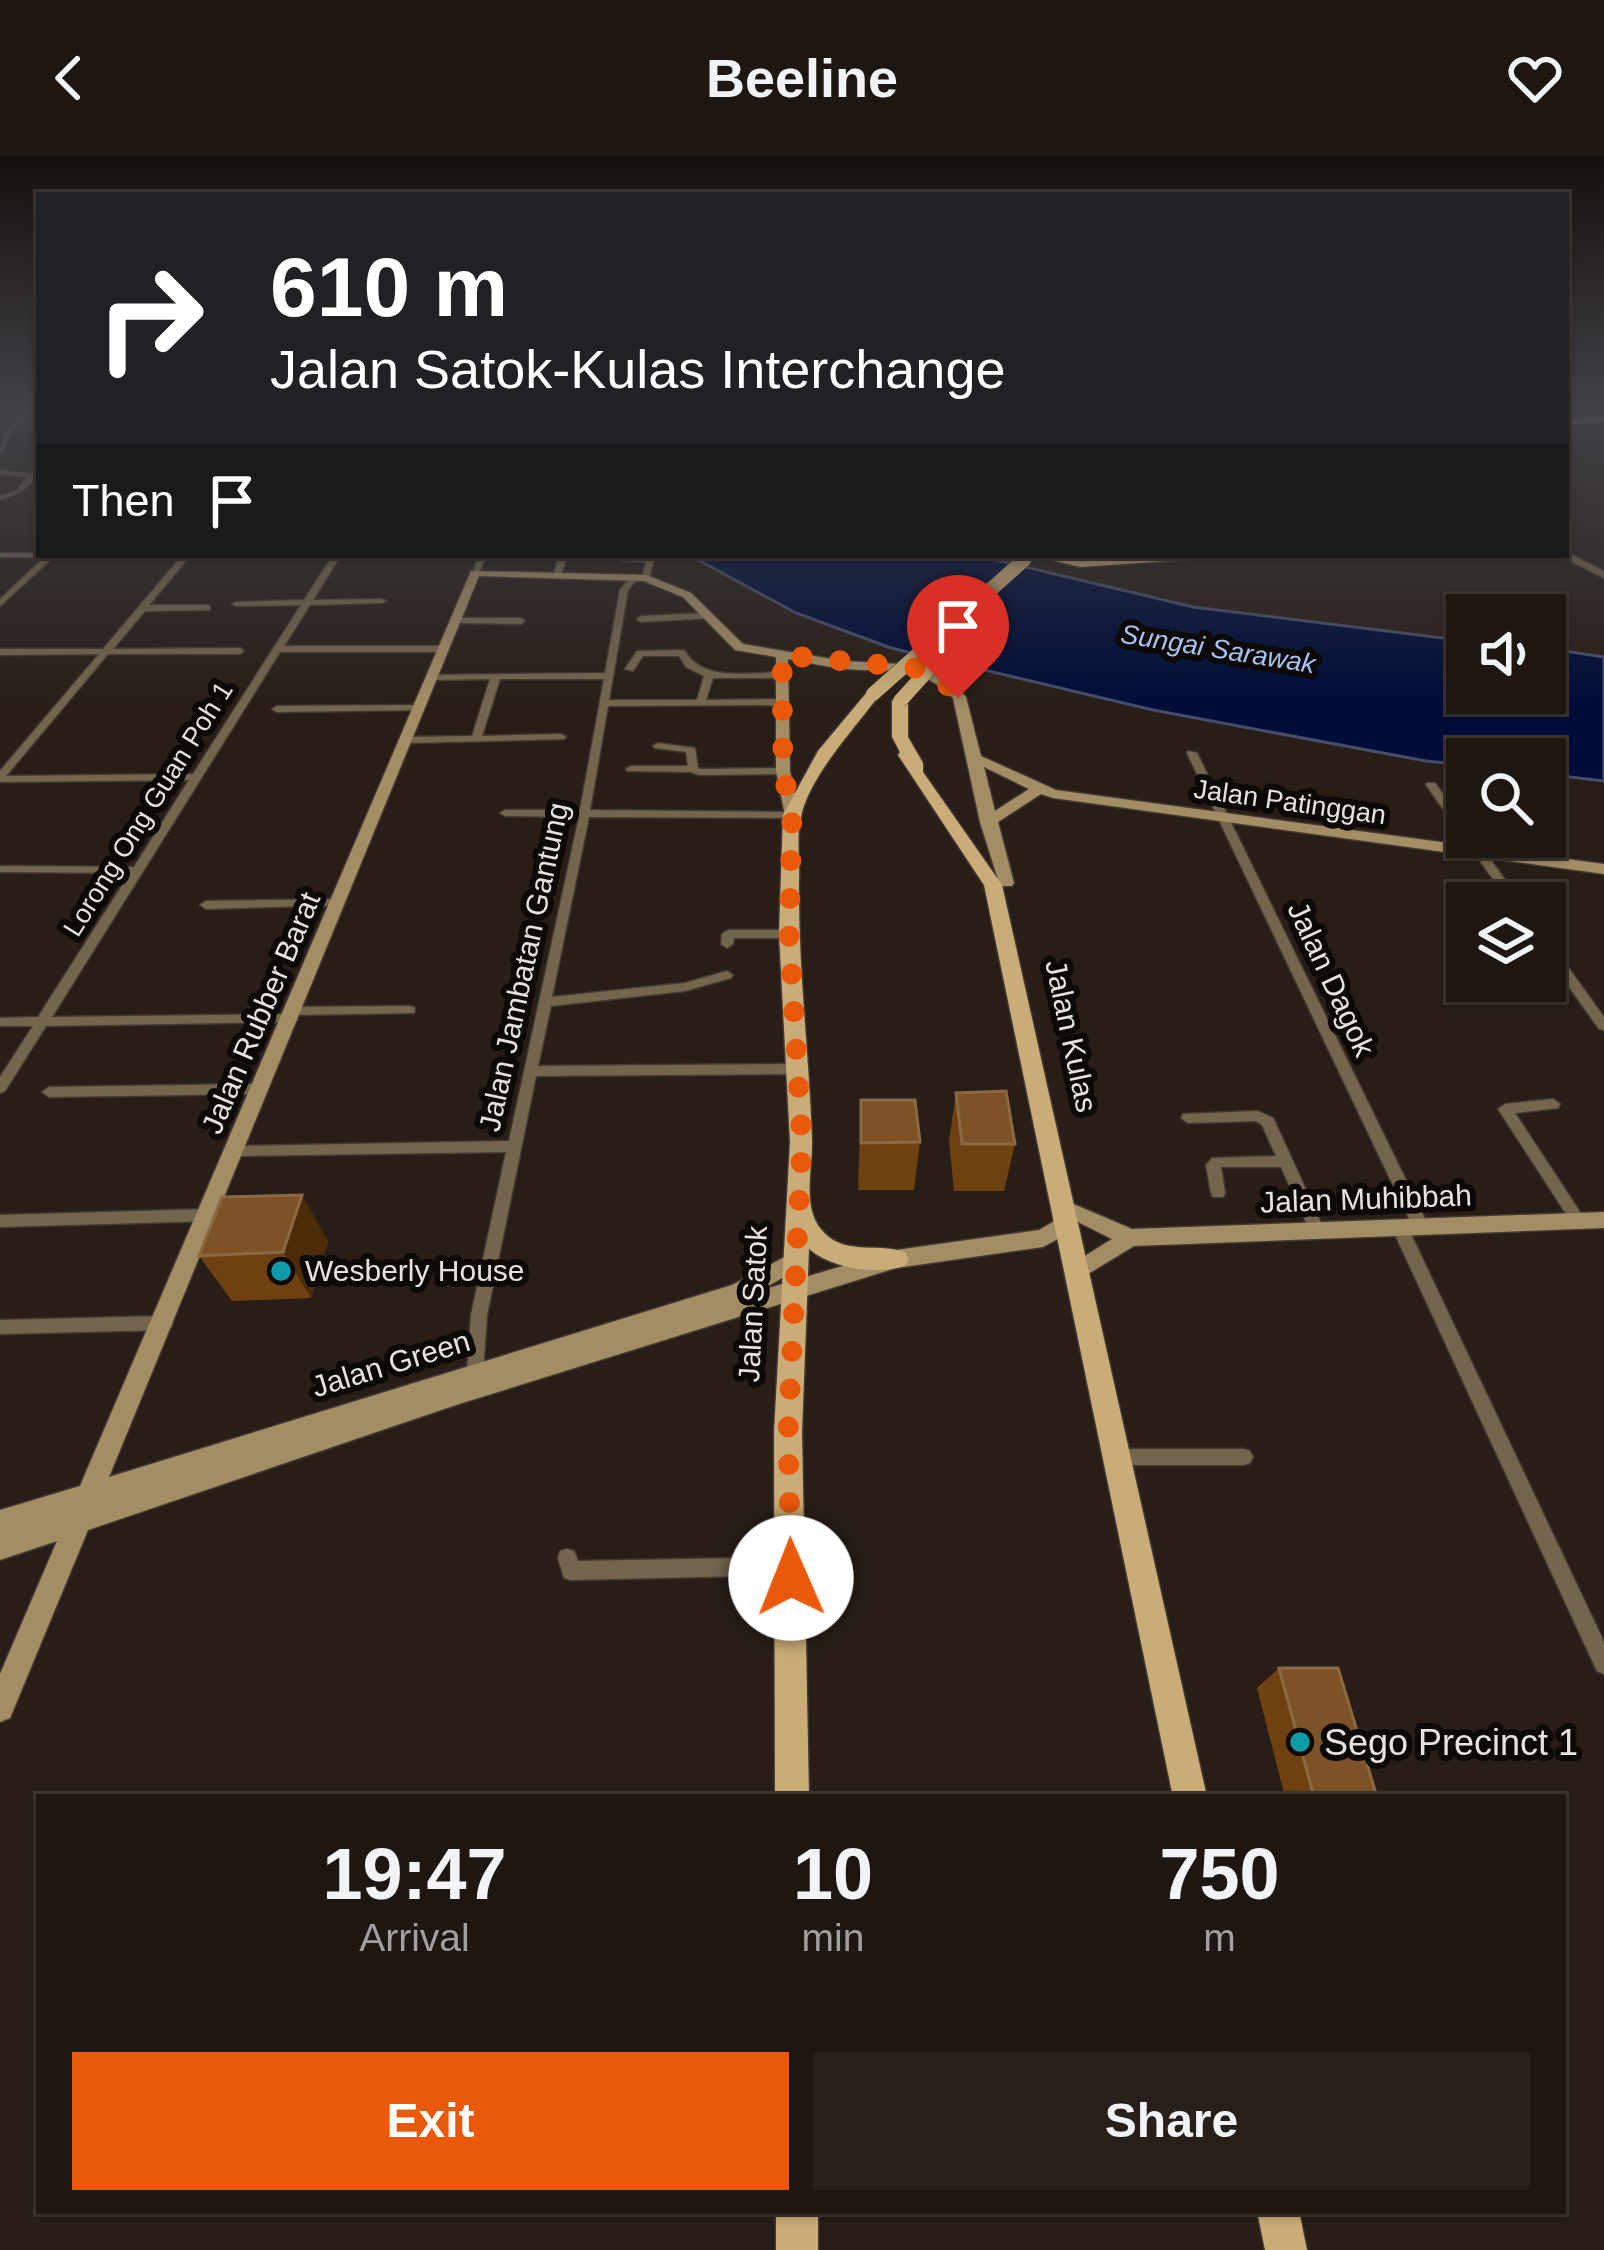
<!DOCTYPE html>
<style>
body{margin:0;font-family:Helvetica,sans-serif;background:#261f1a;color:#f1f3f6;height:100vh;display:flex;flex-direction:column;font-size:45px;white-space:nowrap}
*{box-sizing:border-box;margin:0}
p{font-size:39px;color:#a19f9f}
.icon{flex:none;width:66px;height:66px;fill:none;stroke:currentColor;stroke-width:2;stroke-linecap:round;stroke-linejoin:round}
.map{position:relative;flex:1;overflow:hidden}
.panel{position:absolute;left:36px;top:1638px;width:1530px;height:420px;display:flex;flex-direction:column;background:#1e1611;border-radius:0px;box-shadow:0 3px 9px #0004,0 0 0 3px #3c3531}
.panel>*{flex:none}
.banner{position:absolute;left:36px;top:36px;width:1533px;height:366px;border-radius:0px;box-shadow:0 3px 9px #0004,0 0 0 3px #3c3531;background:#202124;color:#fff;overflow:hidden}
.buttons{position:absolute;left:1446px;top:438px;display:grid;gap:24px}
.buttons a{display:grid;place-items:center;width:120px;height:120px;border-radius:0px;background:#1e1611;box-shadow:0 3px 9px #0004,0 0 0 3px #3c3531;font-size:60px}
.pin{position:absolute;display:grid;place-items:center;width:102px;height:102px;color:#fff;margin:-123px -51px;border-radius:50% 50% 50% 0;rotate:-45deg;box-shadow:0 0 12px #0007}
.pin .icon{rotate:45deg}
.me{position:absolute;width:132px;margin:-66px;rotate:359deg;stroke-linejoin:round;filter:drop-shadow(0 0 9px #0008)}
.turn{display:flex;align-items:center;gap:42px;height:252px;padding:0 36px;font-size:54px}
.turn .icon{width:156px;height:156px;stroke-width:2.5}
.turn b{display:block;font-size:84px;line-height:102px}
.then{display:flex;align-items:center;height:114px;padding:0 36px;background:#0003;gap:24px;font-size:45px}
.eta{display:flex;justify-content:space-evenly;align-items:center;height:204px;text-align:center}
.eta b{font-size:72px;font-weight:700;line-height:84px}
.primary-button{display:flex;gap:24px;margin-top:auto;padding:24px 36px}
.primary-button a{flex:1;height:138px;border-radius:0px;background:#ea580c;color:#fff;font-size:48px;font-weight:700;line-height:138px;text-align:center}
.primary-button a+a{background:#261f1a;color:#f1f3f6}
header{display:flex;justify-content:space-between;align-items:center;height:156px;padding:0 36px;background:#1e1611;font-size:54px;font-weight:700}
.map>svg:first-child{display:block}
</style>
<header><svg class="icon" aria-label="back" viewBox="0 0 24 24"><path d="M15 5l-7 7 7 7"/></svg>Beeline<svg class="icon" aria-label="heart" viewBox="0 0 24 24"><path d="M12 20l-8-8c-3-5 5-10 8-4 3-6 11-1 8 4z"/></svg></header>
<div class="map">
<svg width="1604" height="2094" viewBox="0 0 1604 2094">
<rect width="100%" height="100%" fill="#281e17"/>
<polygon fill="#000d39" stroke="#464d6a" stroke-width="3" points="689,399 975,399 1193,451 1467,485 1467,537 1545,537 1545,492 1604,501 1604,625 1545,618 1545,603 1467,603 1467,609 1426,605 1153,554 891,492 796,457"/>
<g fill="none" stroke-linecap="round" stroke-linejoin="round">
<g stroke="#433933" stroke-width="3">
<g id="minor">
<polygon points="25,253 32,253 9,279 3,296 0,298 3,279"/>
<path d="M39 309C36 330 18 338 0 344V340L18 334 27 321 0 318V314L30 318Z"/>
<polygon points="0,397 191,399 149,449 207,449 210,450 210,454 145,455 113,493 240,492 244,495 240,498 108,498 6,620 193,618 301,449 236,450 232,448 236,446 304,444 333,399 341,399 313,444 382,443 386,445 382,447 310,449 284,490 444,490 448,493 444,496 280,496 52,861 289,858 289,852 294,851 409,850 414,851 415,854 414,857 297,859 297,865 292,866 46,870 5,935 0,937 0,921 33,870 0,870 0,862 38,861 130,717 0,716 0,710 134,711 189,624 0,626 0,615 99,498 0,499 0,493 103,493 181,401 54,401 0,450 0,443 45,401 0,401"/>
<polygon points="479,399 487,399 478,419 472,419"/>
<polygon points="559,399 567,399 562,417 558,419 554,417"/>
<polygon points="619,401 654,402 649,424 642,422 646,406 622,405 618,403"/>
<path d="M633 418 640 420 628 434 609 544H697L704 520 686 511 679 500H643L633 515 625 513 637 495 682 494 685 495C704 527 750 516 783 516L788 519 783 522H713L706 544 784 543 789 546 784 549 608 550 590 654 792 656 797 659 792 662 589 661 552 841 685 827 727 815 733 819 731 822 685 835 551 850 538 910 795 908 802 913 795 918 536 920 487 1159 483 1216 481 1221 475 1223 469 1221 467 1216 471 1159 506 996 235 1000 228 995 235 990 509 985 579 661 505 660 500 657 505 654H580L604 523H500L482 580 561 578 566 581 564 583 407 587 402 584 407 581 472 580 490 523 432 524 429 523V519L605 517 620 434Z"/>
<polygon points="708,457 711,458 711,462 641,466 637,463 641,460"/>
<polygon points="456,462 521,462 525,465 521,468 453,467 452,465"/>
<polygon points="422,549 424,551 419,554 277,556 272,553 277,550"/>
<polygon points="658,587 695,592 698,612 701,613 783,612 788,615 783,618 699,619 691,616 627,615 626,613 631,610 688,610 686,596 655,592 653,590"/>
<polygon points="1188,595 1197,597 1429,1071 1426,1075 1416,1075 1413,1071 1187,597"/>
<polygon points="1427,627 1435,627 1467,671 1467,681 1474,681 1522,747 1510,747 1426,629"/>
<polygon points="340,743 344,745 344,749 206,753 200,749 206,745"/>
<polygon points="728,774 789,774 795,778 789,782 734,782 733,788 727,792 721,788 722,778"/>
<polygon points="1545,784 1549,785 1604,861 1604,874 1599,873 1545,797"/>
<polygon points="261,928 268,933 261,938 49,941 42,936 49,931"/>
<polygon points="1553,943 1560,948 1558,952 1515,957 1584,1062 1587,1066 1584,1070 1574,1070 1498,953 1505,948"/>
<polygon points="1258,955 1273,962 1275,966 1324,1073 1321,1077 1311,1077 1281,1011 1221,1011 1225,1037 1223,1041 1213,1041 1211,1037 1206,1009 1212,1002 1276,1000 1262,969 1256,965 1188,967 1181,962 1183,958"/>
<polygon points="209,1053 214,1055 217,1059 214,1063 209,1065 0,1071 0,1059"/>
<polygon points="1400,1066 1405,1068 1408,1072 1604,1486 1604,1518 1597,1515 1392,1072 1395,1068"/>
<polygon points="165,1160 171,1162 173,1167 171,1172 165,1174 0,1178 0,1164"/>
<polygon points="1118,1293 1244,1293 1250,1295 1253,1301 1250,1307 1244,1309 1118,1309 1112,1307 1109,1301 1112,1295"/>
<polygon points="567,1393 574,1395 578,1405 790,1401 797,1403 800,1410 797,1417 790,1419 571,1424 564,1422 558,1402 560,1395"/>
</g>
</g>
<g stroke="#433933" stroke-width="3">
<polygon id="tertiary" points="1566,396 1604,415 1604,422 1559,399"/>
</g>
<g stroke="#433933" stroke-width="3">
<path id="secondary" d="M471 415 646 419 691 437 743 488 844 505 919 509 949 522 966 541 981 600 1056 634 1604 708V718L1053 642 1041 638 998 666 1014 727 1012 730H1000L980 666 953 542C920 507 888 517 845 513 826 511 807 506 788 503L790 615 799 659 792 663 785 659 776 615V501L735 494 683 441 644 425 479 420 109 1321 732 1129 796 1095 804 1098 807 1104 804 1110 759 1135 896 1094 1039 1074 1053 1066 1057 1046 1064 1044 1132 1073 1604 1056V1072L1134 1090 1088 1118 1080 1115 1077 1109 1080 1103 1112 1083 1074 1064 1071 1076 1043 1091 896 1112 459 1248 88 1374 10 1562 0 1566V1518L57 1385 0 1404V1354L80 1330ZM984 611 1029 633 995 655Z"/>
</g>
<g stroke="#433933" stroke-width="3">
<g id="primary">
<polygon points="1604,260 1604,266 1566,269 1566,263"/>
<polygon points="1031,399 1080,403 1203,399 1197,403 1080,411"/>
<path d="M873 534 880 538C856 571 809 620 801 661 796 680 800 705 799 725 798 811 809 897 812 983 813 1011 802 1048 820 1072 842 1101 875 1086 905 1096L909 1103 905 1110C875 1119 833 1113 809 1093L802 1276 809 1641H775L774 1276 790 986 779 778 783 659 818 595 868 535Z"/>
<polygon points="900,540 908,545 908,581 923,607 923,616 1002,729 1207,1641 1173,1641 984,729 898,599 900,596 892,581 892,545"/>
<rect x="776" y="2055" width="42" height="39"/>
<polygon points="1257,2055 1299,2055 1307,2094 1265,2094"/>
</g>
</g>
<use href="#minor" fill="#74664d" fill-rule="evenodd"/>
<use href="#tertiary" fill="#74664d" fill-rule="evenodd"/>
<use href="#secondary" fill="#a38d65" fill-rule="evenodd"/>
<use href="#primary" fill="#c9ac77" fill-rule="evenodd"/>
<g stroke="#433933" stroke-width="12" stroke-linecap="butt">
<polyline id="primary-bridge-far1" points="1021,407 1030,399"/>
</g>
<g stroke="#433933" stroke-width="15" stroke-linecap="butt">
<g id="primary-bridge">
<polyline points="873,538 1024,404"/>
<polyline points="900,545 949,491"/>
</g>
</g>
<use href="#primary-bridge-far1" stroke="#c9ac77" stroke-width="10"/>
<use href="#primary-bridge" stroke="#c9ac77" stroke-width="14"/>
</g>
<g fill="#6f4110">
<polygon points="1545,648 1554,666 1545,681"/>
<polygon points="1504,681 1545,681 1540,690"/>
<polygon points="956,937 1015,988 1004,1035 954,1035 949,985"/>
<polygon points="861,944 920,986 914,1034 858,1034"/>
<polygon points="328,1085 311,1142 232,1145 199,1100"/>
<polygon points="1279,1512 1377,1641 1285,1641 1257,1532"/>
</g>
<polygon fill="#4d2c0a" points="302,1039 328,1085 311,1142 283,1096"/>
<g fill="#7c5226" stroke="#8d6943" stroke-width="3">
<polygon points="1545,648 1554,666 1545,664"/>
<polygon points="1006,935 1015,988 962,988 956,937"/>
<polygon points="861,944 915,944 920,986 861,987"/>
<polygon points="302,1039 283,1096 199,1100 222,1041"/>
<polygon points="1279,1512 1338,1512 1377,1641 1314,1641"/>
</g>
<linearGradient id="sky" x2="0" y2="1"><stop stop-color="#16100d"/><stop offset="0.46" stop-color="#424147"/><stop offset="1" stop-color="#424147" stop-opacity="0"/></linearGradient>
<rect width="1604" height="547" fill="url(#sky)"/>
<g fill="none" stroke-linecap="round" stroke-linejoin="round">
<polyline stroke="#ea580c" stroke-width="21" stroke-dasharray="0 37.8" points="791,1422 788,1276 802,986 789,778 792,659 783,615 782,499 915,512 944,525 958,542"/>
</g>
<g fill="#0f9aa8" stroke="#0d0907" stroke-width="4.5">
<circle cx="281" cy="1115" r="12"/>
<circle cx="1300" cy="1586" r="12"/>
</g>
<g text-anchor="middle" stroke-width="12" stroke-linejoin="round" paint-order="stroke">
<g font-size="27" font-style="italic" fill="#a6c3f1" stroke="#0d0907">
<text transform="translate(1218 493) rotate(9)" y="9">Sungai Sarawak</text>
</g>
<g font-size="27" fill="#e8e1dc" stroke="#0d0907">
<text transform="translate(1290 646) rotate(8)" y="9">Jalan Patinggan</text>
<text transform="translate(148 653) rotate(-58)" y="9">Lorong Ong Guan Poh 1</text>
</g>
<g font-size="30" fill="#e8e1dc" stroke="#0d0907">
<text transform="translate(524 811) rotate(-78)" y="10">Jalan Jambatan Gantung</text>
<text transform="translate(1331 823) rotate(65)" y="10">Jalan Dagok</text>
<text transform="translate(261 857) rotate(-67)" y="10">Jalan Rubber Barat</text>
<text transform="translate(1071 880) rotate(78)" y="10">Jalan Kulas</text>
<text transform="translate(1366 1043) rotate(-2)" y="10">Jalan Muhibbah</text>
<text transform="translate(753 1148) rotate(-87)" y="10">Jalan Satok</text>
<text transform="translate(391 1208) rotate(-17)" y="10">Jalan Green</text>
</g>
<g font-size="30" fill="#e8e1dc" stroke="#0d0907" text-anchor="start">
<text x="305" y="1125">Wesberly House</text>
</g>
<g font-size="36" fill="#e8e1dc" stroke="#0d0907" text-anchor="start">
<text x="1324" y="1599">Sego Precinct 1</text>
</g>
</g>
</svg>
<div class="buttons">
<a><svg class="icon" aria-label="sound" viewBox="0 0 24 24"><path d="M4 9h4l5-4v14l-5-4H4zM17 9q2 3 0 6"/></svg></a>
<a><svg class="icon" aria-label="search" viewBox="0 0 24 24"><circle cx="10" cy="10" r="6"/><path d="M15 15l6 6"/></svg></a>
<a><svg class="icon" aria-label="layers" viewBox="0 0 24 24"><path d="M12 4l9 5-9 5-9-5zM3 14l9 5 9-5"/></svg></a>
</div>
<div class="pin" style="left:958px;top:542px;background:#d93025"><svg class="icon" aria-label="arrive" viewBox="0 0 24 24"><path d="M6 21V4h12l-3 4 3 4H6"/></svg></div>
<svg class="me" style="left:791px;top:1422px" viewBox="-20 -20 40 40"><circle r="19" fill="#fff"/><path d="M0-13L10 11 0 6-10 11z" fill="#ea580c"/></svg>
<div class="banner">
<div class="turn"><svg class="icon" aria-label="right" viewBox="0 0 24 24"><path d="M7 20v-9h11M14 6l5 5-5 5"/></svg><div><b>610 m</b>Jalan Satok-Kulas Interchange</div></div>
<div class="then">Then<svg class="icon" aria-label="arrive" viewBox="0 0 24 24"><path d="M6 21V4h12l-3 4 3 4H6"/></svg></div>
</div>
<section class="panel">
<div class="eta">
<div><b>19:47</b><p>Arrival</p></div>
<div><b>10</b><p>min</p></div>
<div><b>750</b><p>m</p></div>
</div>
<div class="primary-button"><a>Exit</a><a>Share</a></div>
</section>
</div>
